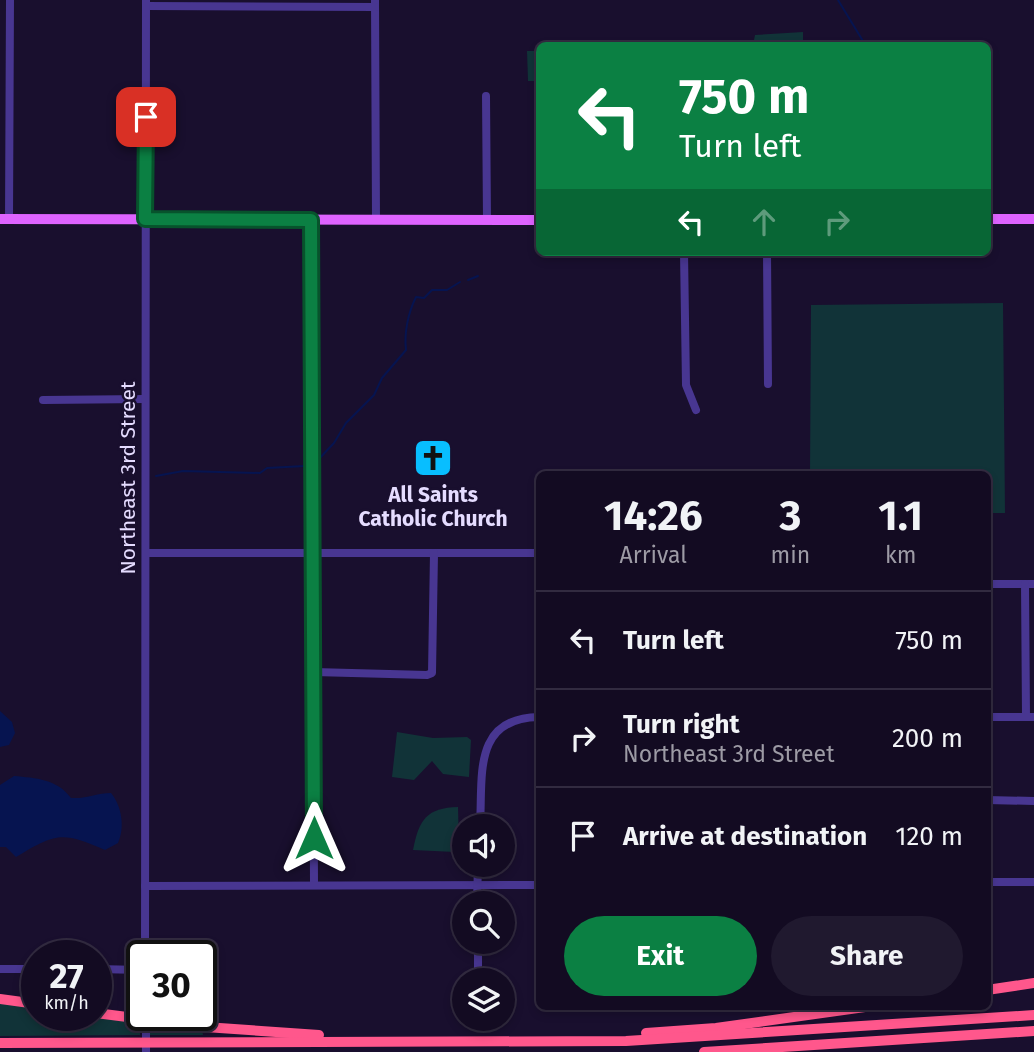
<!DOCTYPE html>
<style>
body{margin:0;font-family:"Fira Sans",sans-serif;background:#20192f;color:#f1f3f6;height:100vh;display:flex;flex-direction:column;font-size:26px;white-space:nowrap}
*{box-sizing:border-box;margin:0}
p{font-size:23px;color:#9d9ba5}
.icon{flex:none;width:38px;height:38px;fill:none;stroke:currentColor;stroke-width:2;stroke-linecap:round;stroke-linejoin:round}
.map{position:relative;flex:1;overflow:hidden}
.details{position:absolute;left:536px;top:471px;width:455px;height:539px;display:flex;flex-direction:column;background:#130b22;border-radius:10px;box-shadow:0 4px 10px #0003,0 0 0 2px #322b40}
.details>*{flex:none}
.top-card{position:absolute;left:536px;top:42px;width:455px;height:214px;border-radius:10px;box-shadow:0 4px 10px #0003,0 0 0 2px #322b40;background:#0b8043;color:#fff;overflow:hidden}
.fabs{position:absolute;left:452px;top:814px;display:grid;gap:14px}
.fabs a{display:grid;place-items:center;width:63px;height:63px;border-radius:50%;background:#130b22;box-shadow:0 4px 10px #0003,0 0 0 2px #322b40;font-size:35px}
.speed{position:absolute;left:21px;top:940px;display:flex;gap:14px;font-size:35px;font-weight:700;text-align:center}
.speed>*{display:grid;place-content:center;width:91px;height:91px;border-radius:50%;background:#130b22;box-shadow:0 4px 10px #0003,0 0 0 2px #322b40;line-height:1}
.speed small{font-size:18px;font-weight:400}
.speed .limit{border:4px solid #111;border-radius:10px;background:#fff;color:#111}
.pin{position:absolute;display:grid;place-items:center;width:60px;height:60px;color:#fff;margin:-30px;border-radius:14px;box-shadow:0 4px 10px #0006}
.me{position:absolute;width:77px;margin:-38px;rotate:0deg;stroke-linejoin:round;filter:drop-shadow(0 0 5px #0008)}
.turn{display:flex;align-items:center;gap:24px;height:147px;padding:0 28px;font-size:32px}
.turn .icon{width:91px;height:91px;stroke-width:2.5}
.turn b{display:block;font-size:49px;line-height:60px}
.lanes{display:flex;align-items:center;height:66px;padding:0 28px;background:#0003;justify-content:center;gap:35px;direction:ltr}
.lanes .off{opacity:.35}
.eta{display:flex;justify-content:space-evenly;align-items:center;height:119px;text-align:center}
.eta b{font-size:42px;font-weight:700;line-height:49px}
.primary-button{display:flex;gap:14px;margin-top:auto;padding:14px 28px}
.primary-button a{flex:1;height:80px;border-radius:42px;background:#0b8043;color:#fff;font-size:28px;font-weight:700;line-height:80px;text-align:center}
.primary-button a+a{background:#20192f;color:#f1f3f6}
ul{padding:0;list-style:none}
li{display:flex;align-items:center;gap:21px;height:98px;padding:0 28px;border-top:2px solid #322b40}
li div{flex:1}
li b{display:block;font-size:26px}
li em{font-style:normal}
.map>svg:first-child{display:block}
</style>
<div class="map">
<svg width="1034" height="1052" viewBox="0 0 1034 1052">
<rect width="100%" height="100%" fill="#190f2e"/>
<g fill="#113338">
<polygon points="803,32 803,45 753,45 755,35"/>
<polygon points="527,51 539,51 539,81 528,81"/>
<polygon points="1003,303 1005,513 987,513 987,474 810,474 811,305"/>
<polygon points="397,732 433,738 467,737 471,740 469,777 443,774 432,761 414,780 392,777"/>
<path d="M458 807 459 847 455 852 413 850C419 819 427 808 458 807Z"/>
<polygon points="0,1002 37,1008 37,1015 86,1015 140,1023 140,1035 0,1036"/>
<polygon points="149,1024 202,1030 203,1035 149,1035"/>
</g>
<g fill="#061450">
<polygon points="0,711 12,722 15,733 9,745 0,747"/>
<path d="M14 776C36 778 57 779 71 798 87 799 97 793 111 793 122 806 125 828 118 843L105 850C62 831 56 833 16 857L6 847H0V785Z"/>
</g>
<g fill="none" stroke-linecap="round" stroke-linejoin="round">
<g stroke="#061450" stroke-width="2">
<polyline points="838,0 866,46"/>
<polyline points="468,280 478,276"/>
<path d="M316 462 334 443 346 423 374 395 382 378 406 350C404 333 408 313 416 297L424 298 432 290H447L460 282"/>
<polyline points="156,476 183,471 260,473 267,468 305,466"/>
</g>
<g stroke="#483691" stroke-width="8">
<polyline points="375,0 376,220"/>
<polyline points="146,6 375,7"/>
<polyline points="486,96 487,220"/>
<polyline points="9,219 10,0"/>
<polyline points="311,220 314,883"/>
<polyline points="684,252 686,385 696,410"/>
<polyline points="767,252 768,384"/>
<polyline points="43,400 145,399"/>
<polyline points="147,553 539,553"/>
<polyline points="987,584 1034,584"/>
<polyline points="1025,584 1026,717"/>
<polyline points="314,672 427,675 432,673 434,553"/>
<polyline points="987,717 1034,717"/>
<polyline points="987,800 1034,801"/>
<path d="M480 826C483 776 472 718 539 717"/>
<polyline points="987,882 1034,882"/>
<polyline points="145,886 539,885"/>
<polyline points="477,903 478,864"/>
<polyline points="478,942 478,980"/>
<polyline points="145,956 146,0"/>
<polyline points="0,969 37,969"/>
<polyline points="96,969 142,970"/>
<polyline points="146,1016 146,1052"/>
</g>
<g stroke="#de63ff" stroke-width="10">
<polyline points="0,219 539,220"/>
<polyline points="987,219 1034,219"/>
</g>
<g stroke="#ff578c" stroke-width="10">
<polyline points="987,990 1034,983"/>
<polyline points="0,999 37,1004"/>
<polyline points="96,1013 205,1027 319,1035"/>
<polyline points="646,1033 716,1028 872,1006"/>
<polyline points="0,1043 626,1041 1034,1015"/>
<polyline points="704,1052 1034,1031"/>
</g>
</g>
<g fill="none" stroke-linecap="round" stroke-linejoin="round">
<g stroke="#07532c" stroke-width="18">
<polyline id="route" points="146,117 145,219 311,220 314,838"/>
</g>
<use href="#route" stroke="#0b8043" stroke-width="12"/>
</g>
<defs>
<g id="church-square" transform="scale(2.0125)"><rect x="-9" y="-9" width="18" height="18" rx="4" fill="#08beff" stroke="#190f2e"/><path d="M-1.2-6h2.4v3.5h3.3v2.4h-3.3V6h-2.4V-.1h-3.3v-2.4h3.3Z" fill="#111"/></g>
</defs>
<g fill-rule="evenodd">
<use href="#church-square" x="433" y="458"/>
</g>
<g text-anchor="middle" stroke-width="5" stroke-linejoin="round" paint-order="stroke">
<g font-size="21" fill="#e5dcff" stroke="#190f2e">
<text transform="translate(128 478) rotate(-90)" y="7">Northeast 3rd Street</text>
</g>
<g font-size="21" font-weight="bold" fill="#e5dcff" stroke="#190f2e">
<text x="433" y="502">All Saints<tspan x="433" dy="24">Catholic Church</tspan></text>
</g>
</g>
</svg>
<div class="fabs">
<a><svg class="icon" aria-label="sound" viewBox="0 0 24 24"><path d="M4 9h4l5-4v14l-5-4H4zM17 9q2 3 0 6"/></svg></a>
<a><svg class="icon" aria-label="search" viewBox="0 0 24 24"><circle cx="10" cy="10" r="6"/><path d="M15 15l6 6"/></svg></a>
<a><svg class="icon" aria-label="layers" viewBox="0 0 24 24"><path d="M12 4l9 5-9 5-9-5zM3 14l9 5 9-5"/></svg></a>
</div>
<div class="speed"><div>27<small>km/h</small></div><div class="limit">30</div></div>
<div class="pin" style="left:146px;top:117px;background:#d93025"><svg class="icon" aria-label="arrive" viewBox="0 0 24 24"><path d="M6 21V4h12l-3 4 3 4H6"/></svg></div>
<svg class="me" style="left:314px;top:838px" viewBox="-20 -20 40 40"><path d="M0-17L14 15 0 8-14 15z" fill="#0b8043" stroke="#fff" stroke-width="4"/></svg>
<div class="top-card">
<div class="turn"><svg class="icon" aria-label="left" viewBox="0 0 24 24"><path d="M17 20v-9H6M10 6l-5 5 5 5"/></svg><div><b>750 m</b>Turn left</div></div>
<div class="lanes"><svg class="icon" aria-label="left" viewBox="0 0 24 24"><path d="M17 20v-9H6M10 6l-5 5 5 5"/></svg><svg class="icon off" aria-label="ahead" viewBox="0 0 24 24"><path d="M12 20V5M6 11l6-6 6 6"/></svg><svg class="icon off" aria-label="right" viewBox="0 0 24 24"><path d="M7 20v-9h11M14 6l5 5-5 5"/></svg></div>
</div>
<section class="details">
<div class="eta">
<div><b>14:26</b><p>Arrival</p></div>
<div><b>3</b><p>min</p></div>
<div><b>1.1</b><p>km</p></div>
</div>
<ul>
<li><svg class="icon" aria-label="left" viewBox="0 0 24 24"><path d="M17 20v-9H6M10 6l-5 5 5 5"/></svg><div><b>Turn left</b></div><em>750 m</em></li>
<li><svg class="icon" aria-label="right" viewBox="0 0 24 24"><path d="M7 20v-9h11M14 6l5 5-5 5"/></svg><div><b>Turn right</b><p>Northeast 3rd Street</p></div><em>200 m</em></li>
<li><svg class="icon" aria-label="arrive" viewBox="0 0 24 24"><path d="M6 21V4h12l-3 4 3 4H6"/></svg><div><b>Arrive at destination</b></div><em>120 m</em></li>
</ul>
<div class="primary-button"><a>Exit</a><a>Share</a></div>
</section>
</div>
